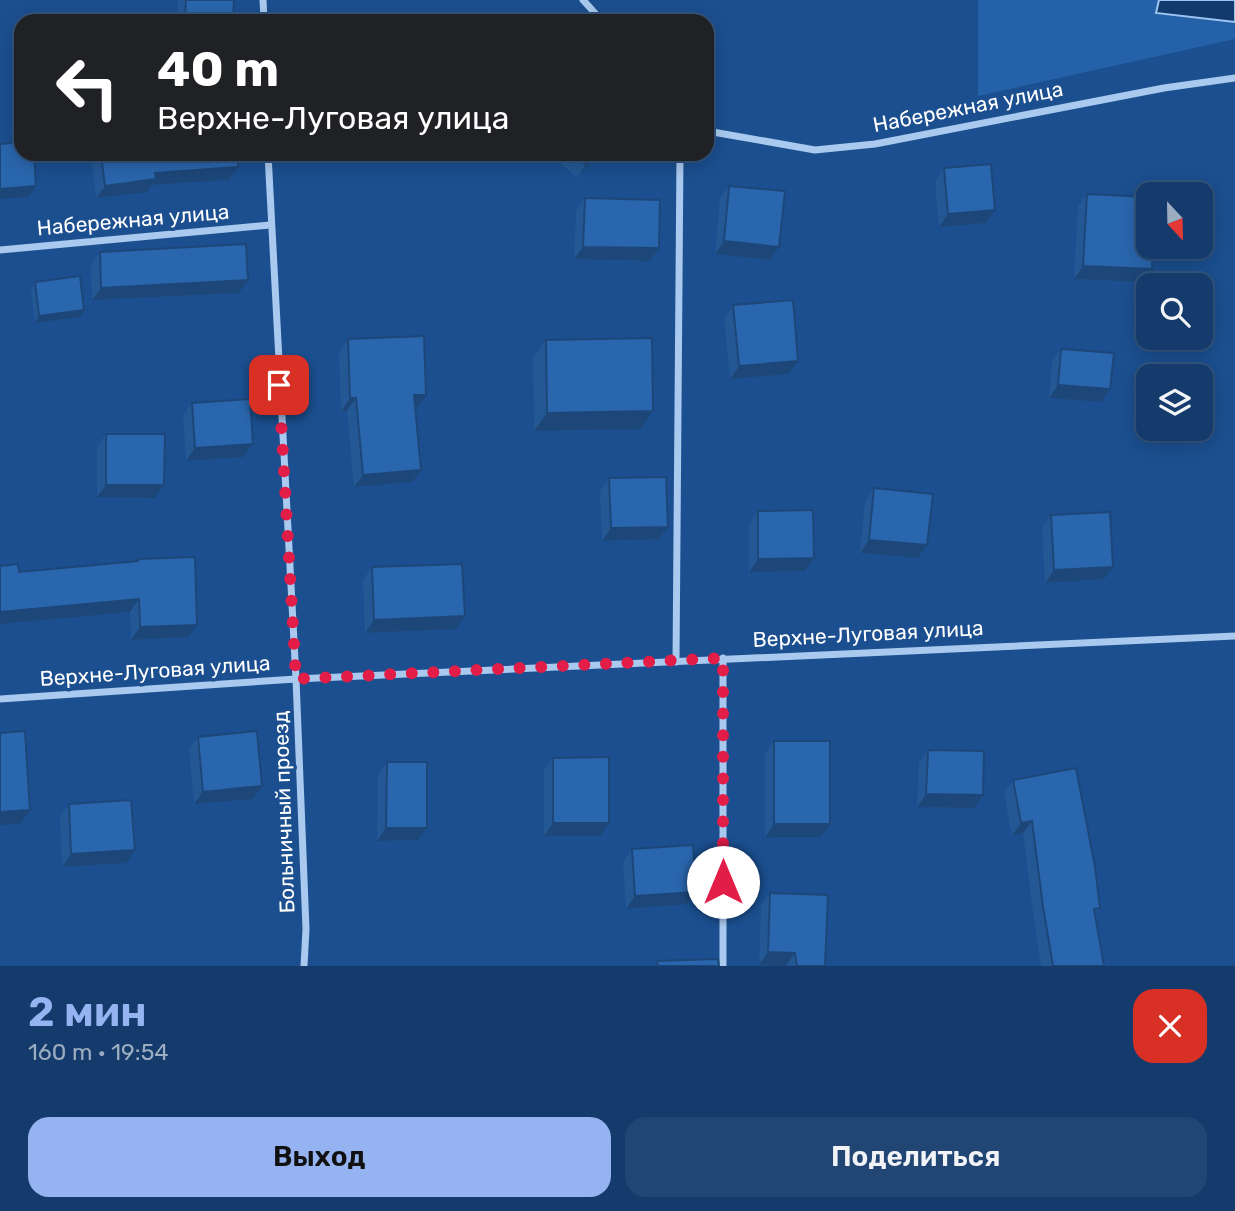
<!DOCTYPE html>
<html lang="ru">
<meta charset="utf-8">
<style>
body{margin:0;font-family:Rubik,sans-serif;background:#214673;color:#f1f3f6;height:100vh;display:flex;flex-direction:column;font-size:26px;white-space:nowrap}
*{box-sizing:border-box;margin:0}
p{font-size:23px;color:#9dadc1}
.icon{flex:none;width:38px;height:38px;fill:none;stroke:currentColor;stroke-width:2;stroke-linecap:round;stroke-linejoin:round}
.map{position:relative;height:966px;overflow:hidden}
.side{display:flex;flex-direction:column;background:#143b6b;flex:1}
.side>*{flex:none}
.top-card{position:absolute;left:14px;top:14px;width:700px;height:147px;border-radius:21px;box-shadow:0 4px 18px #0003,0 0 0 2px #33557e;background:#202124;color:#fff;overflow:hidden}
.needle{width:46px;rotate:158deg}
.controls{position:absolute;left:1136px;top:182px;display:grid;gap:14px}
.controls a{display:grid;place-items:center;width:77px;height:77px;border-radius:14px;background:#143b6b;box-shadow:0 4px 18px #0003,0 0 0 2px #33557e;font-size:35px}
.pin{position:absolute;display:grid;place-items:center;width:60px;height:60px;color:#fff;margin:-30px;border-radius:14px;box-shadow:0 4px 10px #0006}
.me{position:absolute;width:77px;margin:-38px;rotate:0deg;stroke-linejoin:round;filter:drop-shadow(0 0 5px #0008)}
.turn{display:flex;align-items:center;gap:24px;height:147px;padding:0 28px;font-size:32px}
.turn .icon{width:91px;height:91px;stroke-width:2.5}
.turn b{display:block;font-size:49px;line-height:60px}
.round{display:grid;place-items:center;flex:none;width:74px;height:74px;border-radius:21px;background:#214673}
.overview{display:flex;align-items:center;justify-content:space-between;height:119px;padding:0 28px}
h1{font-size:42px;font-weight:600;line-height:52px;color:#95b2f1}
.button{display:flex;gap:14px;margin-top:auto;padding:14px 28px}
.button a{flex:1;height:80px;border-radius:21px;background:#95b2f1;color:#111;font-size:28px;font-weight:600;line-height:80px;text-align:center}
.button a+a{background:#214673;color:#f1f3f6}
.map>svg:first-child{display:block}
</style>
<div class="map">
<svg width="1235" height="966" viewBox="0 0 1235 966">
<rect width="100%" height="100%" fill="#1b4f8f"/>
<polygon fill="#2461a8" points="978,0 1235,0 1235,39 978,96"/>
<polygon fill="#123a6d" stroke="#9cc4f0" stroke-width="2" points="1159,0 1235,0 1235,22 1156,13"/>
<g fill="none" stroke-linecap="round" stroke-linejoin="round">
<g stroke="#a9c9ee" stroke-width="7">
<polyline points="263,0 264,21"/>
<polyline points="583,0 602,21"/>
<polyline points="707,131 815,150 875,144 1164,88 1235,78"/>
<polyline points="268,154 296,679 306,929 304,966"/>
<polyline points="0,250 270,225"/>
<polyline points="723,658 723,966"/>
<polyline points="676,662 680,154"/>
<polyline points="0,699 296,679 1235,636"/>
</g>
</g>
<g fill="#245895">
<polygon points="178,0 234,0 233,19 232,21 177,21"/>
<polygon points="93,154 237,154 238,167 229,180 151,185 147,192 96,198 91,156"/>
<polygon points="550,154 598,154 577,178"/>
<polygon points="944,168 986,223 939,227 935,181"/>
<polygon points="729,186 770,260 715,254 720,198"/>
<polygon points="1087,194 1143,282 1074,279 1078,207"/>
<polygon points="585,198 650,261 574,259 576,211"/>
<polygon points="100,252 239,293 92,300 91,265"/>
<polygon points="35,282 80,317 35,323 31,289"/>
<polygon points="733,305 798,361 789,374 730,379 724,318"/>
<polygon points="348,339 417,407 416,408 412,482 354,487 347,411 341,411 339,352"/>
<polygon points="546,340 653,411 641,429 534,431 533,358"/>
<polygon points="1061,349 1101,402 1049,398 1052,361"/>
<polygon points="192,403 253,444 244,457 186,461 183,415"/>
<polygon points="106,434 155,498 97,497 97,447"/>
<polygon points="609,478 659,539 602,541 600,491"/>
<polygon points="874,488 927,545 918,558 860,553 865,501"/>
<polygon points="758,511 805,571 749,572 749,524"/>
<polygon points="1051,515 1104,579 1045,583 1042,528"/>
<polygon points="138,559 188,637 131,640 130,612 0,624 0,566 19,572 136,562"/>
<polygon points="372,567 456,629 365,633 363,580"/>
<polygon points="198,737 262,786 253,799 194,804 189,749"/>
<polygon points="774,741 830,824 821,837 765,837 765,754"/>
<polygon points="928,750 983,795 974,808 917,807 919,763"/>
<polygon points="553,758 609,823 600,836 544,836 544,770"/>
<polygon points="387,762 418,840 377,841 378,775"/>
<polygon points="1013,780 1100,908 1095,914 1104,966 1041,966 1034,920 1023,833 1012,836 1004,793"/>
<polygon points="69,804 126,863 62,867 60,817"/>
<polygon points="632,849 696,892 687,904 626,909 623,862"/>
<polygon points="770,893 825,966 759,965 761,906"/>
</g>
<g fill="#1d4779">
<polygon points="185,17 233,19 232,21 182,21"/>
<polygon points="595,154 598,154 577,178 586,165"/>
<polygon points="238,167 229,180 151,185 147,192 96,198 105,186 155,173"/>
<polygon points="36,186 29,197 0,199 0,189"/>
<polygon points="995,210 986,223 939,227 948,214"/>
<polygon points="724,241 779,247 770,260 715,254"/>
<polygon points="583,247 659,248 650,261 574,259"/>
<polygon points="1083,266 1152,269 1143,282 1074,279"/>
<polygon points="248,280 239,293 92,300 101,288"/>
<polygon points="84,310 80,317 35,323 39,316"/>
<polygon points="798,361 789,374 730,379 739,366"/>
<polygon points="1058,385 1110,389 1101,402 1049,398"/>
<polygon points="414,395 426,395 417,407 405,408"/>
<polygon points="350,398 356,398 347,411 341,411"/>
<polygon points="653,411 641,429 534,431 547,413"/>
<polygon points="253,444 244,457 186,461 195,448"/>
<polygon points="421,470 412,482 354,487 363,475"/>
<polygon points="106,485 164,485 155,498 97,497"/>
<polygon points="668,527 659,539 602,541 611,528"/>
<polygon points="869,540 927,545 918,558 860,553"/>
<polygon points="814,558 805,571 749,572 758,559"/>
<polygon points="1113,567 1104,579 1045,583 1054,570"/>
<polygon points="139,599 130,612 0,624 0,612"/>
<polygon points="465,616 456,629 365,633 374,620"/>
<polygon points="197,625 188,637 131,640 140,627"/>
<polygon points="262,786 253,799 194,804 203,792"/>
<polygon points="926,794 983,795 974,808 917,807"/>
<polygon points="30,810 21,823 0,825 0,812"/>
<polygon points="1032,821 1023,833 1012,836 1021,823"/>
<polygon points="553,823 609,823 600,836 544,836"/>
<polygon points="774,824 830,824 821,837 765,837"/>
<polygon points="386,828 427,828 418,840 377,841"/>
<polygon points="135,850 126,863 62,867 71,854"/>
<polygon points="696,892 687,904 626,909 635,896"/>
<polygon points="768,952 795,953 786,966 759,965"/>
</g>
<g fill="#2a66ad" stroke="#1d4779" stroke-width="2">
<polygon points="186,0 234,0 233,19 185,17"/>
<polygon points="21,142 21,154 34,154 36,186 0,189 0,144"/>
<polygon points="101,154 237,154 238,167 155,173 156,179 105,186"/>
<polygon points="573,154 595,154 586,165"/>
<polygon points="991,164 995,210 948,214 944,168"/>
<polygon points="729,186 785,191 779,247 724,241"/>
<polygon points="1087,194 1148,197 1148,247 1153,247 1152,269 1083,266"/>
<polygon points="585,198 660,200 659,248 583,247"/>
<polygon points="246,244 248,280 101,288 100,252"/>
<polygon points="80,276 84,310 39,316 35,282"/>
<polygon points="793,300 798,361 739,366 733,305"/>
<polygon points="424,336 426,395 414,395 421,470 363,475 356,398 350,398 348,339"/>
<polygon points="652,338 653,411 547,413 546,340"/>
<polygon points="1061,349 1114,353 1110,389 1058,385"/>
<polygon points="250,399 253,444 195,448 192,403"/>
<polygon points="106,434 165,434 164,485 106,485"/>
<polygon points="666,477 668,527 611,528 609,478"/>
<polygon points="874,488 933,494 927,545 869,540"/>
<polygon points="813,510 814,558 758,559 758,511"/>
<polygon points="1110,512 1113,567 1054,570 1051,515"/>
<polygon points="195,557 197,625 140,627 139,599 0,612 0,566 18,564 19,572 138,561 138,559"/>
<polygon points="462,564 465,616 374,620 372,567"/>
<polygon points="25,731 30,810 0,812 0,733"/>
<polygon points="257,731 262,786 203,792 198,737"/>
<rect x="774" y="741" width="56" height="83"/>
<polygon points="928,750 984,751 983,795 926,794"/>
<polygon points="609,757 609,823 553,823 553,758"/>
<polygon points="387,762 427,762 427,828 386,828"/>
<polygon points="1076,768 1095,867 1100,908 1094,909 1104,966 1053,966 1043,907 1032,821 1021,823 1013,780"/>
<polygon points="131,800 135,850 71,854 69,804"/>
<polygon points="693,845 696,892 635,896 632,849"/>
<polygon points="770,893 828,895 825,966 797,966 795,953 768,952"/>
<polygon points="718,959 719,966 658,966 657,961"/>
</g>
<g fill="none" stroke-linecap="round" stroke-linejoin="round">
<polyline stroke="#e11d48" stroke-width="12" stroke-dasharray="0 21.6" points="279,385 296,679 723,658 723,882"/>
</g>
<g text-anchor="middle" stroke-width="7" stroke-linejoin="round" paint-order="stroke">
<g font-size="21" fill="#fff" stroke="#1b4f8f">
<text transform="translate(968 107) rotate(-11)" y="7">Набережная улица</text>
<text transform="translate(133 220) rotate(-5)" y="7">Набережная улица</text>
<text transform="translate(868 634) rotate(-3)" y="7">Верхне-Луговая улица</text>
<text transform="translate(155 671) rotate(-4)" y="7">Верхне-Луговая улица</text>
<text transform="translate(284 812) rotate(-92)" y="7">Больничный проезд</text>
</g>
</g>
</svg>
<div class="controls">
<a><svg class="needle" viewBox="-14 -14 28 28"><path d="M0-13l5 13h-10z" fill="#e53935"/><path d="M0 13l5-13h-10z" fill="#9dadc1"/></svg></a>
<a><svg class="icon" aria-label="search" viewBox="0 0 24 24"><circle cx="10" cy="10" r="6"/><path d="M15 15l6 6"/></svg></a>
<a><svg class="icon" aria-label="layers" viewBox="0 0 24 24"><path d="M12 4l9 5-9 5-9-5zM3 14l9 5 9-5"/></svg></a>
</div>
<div class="pin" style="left:279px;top:385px;background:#d93025"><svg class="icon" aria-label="arrive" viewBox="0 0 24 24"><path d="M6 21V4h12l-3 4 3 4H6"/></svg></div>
<svg class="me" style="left:723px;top:882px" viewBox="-20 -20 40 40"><circle r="19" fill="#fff"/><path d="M0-13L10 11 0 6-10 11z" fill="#e11d48"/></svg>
<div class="top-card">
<div class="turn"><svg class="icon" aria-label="left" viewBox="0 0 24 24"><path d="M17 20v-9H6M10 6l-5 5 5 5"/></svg><div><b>40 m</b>Верхне-Луговая улица</div></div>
</div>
</div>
<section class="side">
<div class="overview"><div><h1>2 мин</h1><p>160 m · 19:54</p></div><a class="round" style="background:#d93025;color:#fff"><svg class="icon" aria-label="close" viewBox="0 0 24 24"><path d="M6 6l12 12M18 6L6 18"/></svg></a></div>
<div class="button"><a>Выход</a><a>Поделиться</a></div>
</section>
